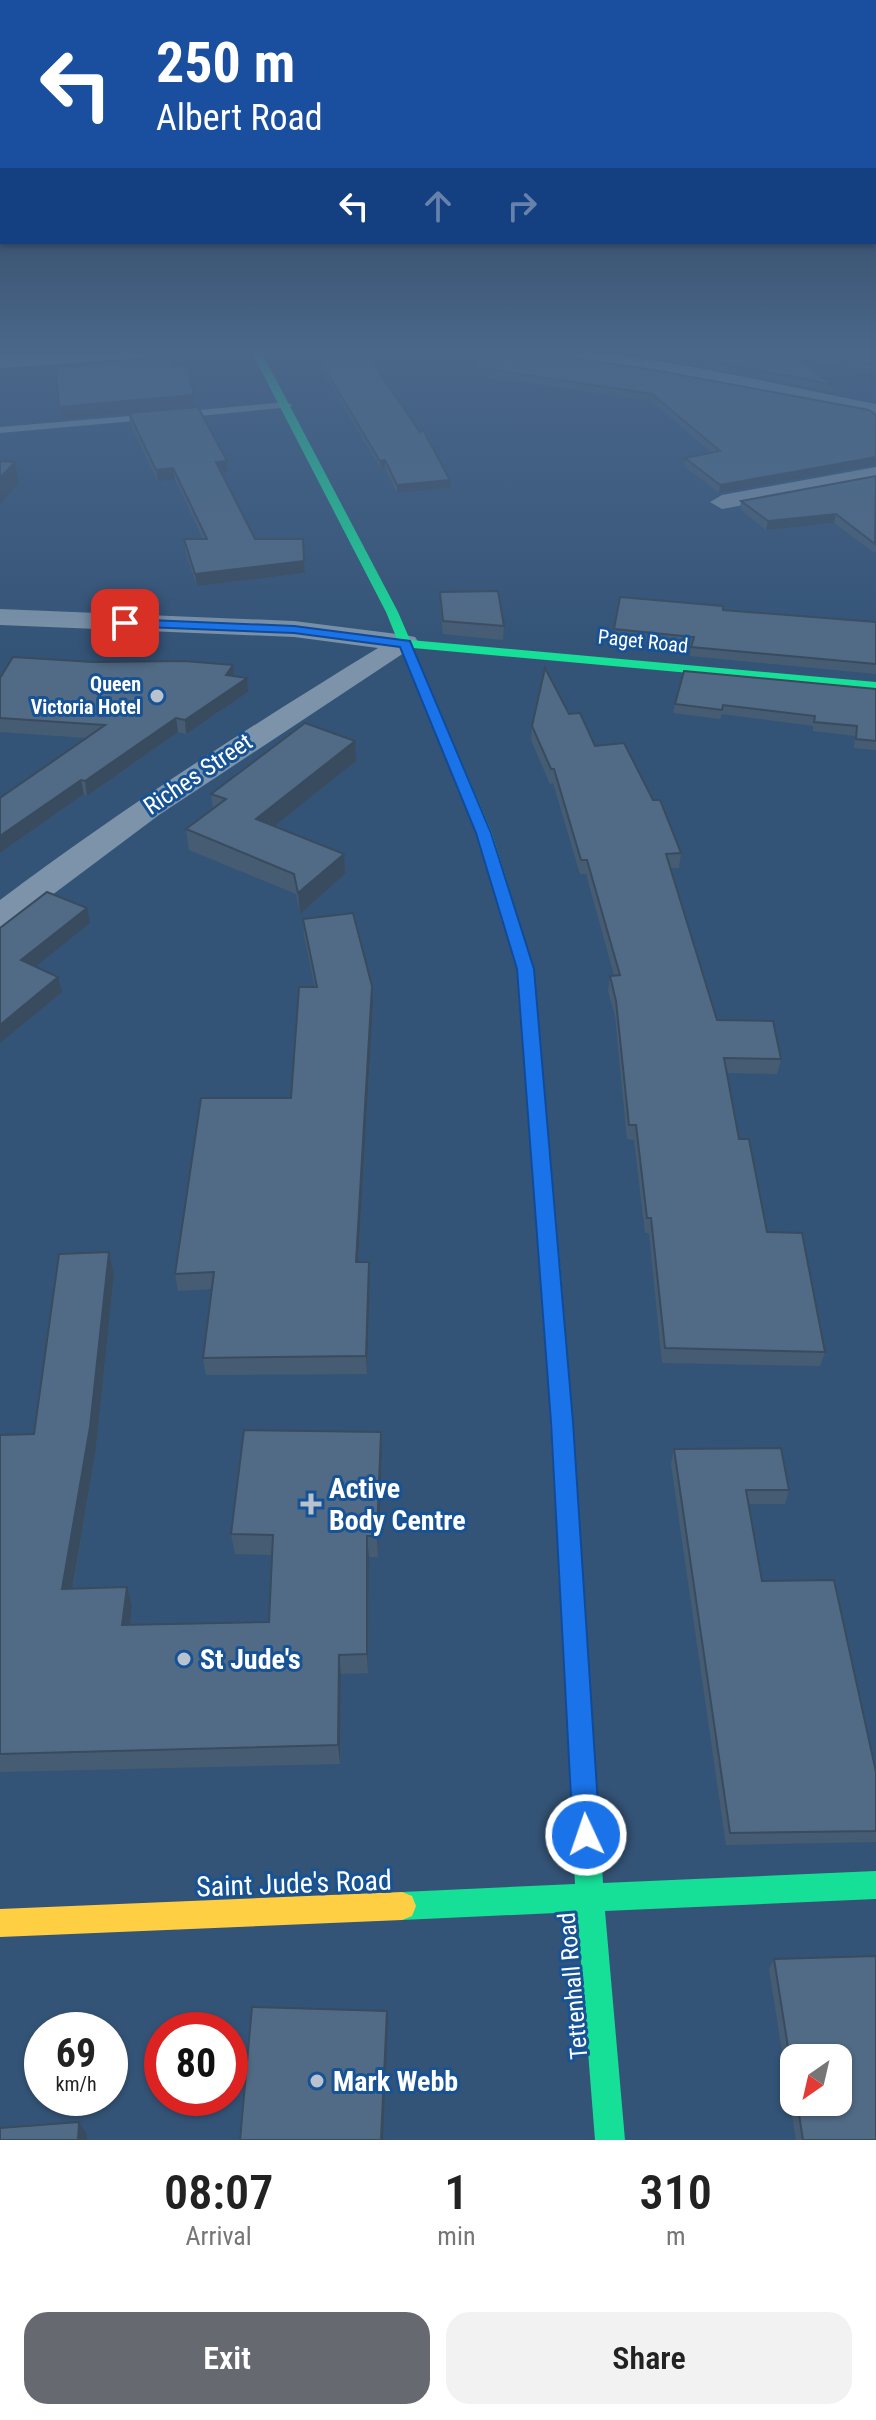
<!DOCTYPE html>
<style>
body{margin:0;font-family:"Roboto Condensed",sans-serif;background:#f2f2f2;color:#222;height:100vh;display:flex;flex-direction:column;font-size:30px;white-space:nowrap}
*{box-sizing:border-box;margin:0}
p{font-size:26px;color:#767676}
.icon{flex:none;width:44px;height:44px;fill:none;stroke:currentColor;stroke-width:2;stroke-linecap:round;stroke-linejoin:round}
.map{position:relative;height:2140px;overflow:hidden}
.panel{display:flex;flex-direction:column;background:#fff;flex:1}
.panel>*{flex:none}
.hud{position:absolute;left:0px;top:0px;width:876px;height:244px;box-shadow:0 2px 6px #0004;background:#1a4fa0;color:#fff;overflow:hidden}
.needle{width:52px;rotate:214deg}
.controls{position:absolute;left:780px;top:2044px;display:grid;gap:16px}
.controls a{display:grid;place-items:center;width:72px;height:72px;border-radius:16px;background:#fff;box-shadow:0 2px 6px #0004;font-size:40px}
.speed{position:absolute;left:24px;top:2012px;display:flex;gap:16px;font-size:40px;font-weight:700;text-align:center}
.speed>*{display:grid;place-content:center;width:104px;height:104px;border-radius:50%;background:#fff;box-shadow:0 2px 6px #0004;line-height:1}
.speed small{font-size:20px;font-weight:400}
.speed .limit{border:12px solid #d22;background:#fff;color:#111}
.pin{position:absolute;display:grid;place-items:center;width:68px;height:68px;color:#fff;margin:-34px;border-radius:16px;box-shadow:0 4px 12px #0006}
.me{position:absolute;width:88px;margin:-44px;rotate:357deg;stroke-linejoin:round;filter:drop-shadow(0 0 6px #0008)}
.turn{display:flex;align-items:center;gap:28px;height:168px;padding:0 24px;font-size:36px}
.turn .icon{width:104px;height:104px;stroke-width:2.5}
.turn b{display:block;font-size:56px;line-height:68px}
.lanes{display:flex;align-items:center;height:76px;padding:0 24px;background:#0003;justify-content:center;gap:40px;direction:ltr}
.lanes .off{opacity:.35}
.eta{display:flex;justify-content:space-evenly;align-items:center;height:136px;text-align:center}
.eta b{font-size:48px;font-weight:600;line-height:56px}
.cta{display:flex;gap:16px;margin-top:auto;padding:16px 24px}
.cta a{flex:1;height:92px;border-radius:24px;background:#666a70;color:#fff;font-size:32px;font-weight:600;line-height:92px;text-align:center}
.cta a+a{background:#f2f2f2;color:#222}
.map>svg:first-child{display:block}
</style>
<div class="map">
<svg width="876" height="2140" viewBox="0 0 876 2140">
<rect width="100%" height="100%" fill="#345477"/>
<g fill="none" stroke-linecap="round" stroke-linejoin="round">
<g fill="#7c93a9" fill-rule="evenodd">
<polygon points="287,402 292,405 291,407 178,418 173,415 178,412"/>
<polygon points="153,414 158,417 157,419 0,433 0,427"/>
</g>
<g fill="#7c93a9" fill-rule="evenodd">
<polygon points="72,351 167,351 157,357 0,368 0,356"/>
<path d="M528 351C645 350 762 382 876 404V416L654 374 538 357Z"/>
<polygon points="876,467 876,481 722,509 710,502 722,495"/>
<path d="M0 609 294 621 405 635 415 637 419 643 159 815 12 925 0 928V900C121 809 249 727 378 648L294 637 0 625Z"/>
</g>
<g fill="#16e098" fill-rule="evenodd">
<polygon points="251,351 261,351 398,612 410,640 876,682 876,690 413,648 492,833 534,969 563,1299 560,1305 553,1307 546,1305 543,1299 518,969 476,833 386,612"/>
<polygon points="573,1591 582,1595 585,1603 603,1883 876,1871 876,1899 605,1911 625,2140 595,2140 577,1912 402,1920 392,1916 388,1906 392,1896 402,1892 575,1884 561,1603 564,1595"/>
</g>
<polygon fill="#ffcf43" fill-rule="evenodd" points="402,1892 412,1896 416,1906 412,1916 402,1920 0,1937 0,1909"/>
<polygon fill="#f24e42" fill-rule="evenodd" points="553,1291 560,1293 563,1299 585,1603 582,1611 573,1615 564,1611 561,1603 543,1299 546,1293"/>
</g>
<g fill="#465c73" fill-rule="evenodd">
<polygon points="310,351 364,351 450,488 397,493 385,468 381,469"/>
<polygon points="589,351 876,351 876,372 794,357 833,385 832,392 660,359"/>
<polygon points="538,353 869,410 719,493 684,466 685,458 712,453 651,401 473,375 473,367"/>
<polygon points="129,413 227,461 228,472 222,473 255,539 303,539 305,573 197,586 185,551 184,539 203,539 175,479 158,482 130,424"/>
<polygon points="876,476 876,552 873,552 834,523 766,530 740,509 741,501"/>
<polygon points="440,592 504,626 503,640 443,634 440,605"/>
<polygon points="723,610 876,622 876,674 690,656 691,646 613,638 614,629"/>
<polygon points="234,676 248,692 186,734 178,732 87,796 84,794 0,853 0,798 86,738 0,732 0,678"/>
<polygon points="876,689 876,750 854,748 855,736 813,731 813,726 722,714 720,719 673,713 675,704"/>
<polygon points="569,714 681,853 679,868 670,868 717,1020 781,1059 777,1074 727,1073 739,1139 767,1232 825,1352 820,1366 662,1363 649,1233 645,1233 634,1140 627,1139 615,1016 608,991 610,976 614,975 586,874 580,874 553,783 550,784 531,740 532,726"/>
<polygon points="356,761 274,826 345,874 300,914 296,894 189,850 186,829 213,809 211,794"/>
<polygon points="303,919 373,1004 358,1262 369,1262 370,1279 367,1374 206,1375 203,1358 211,1289 178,1291 175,1274 291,1098 315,987 304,936"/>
<polygon points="109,1252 114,1274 96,1448 73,1588 132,1607 130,1625 269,1622 272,1555 235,1554 231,1534 381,1432 382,1453 378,1557 369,1557 368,1673 341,1674 340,1764 0,1772 0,1435 34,1434"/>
<polygon points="674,1449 789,1490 785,1504 748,1504 762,1581 876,1772 876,1842 726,1845 671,1464"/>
<path d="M774 1959 876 2140H796L769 1969ZM794 2058 838 2102H794Z"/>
</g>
<g fill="#394b5e">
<polygon points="194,395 195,407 61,419 59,407"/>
<polygon points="876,457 876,465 719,493 720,485"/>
<polygon points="385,460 385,468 381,469 380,461"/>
<polygon points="227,461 228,472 218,474 216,462"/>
<polygon points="15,462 19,483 0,504 0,478"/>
<polygon points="173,468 175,479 158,482 156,470"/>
<polygon points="450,480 450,488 397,493 397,485"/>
<polygon points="836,514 834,523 766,530 768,521"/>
<polygon points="304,561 305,573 197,586 195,574"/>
<polygon points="233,665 234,679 226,675"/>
<polygon points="247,678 248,692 186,734 185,720"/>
<polygon points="176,718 178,732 87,796 85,781"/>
<polygon points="355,741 356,761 258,839 256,819"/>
<polygon points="81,780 84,794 0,853 0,836"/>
<polygon points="344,854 345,874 300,914 298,893"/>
<polygon points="87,908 90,923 25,975 21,960"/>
<polygon points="58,977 62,992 0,1043 0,1025"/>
<polygon points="372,986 373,1004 357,1279 356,1262"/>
<polygon points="109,1252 114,1274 96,1448 69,1609 62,1589"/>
<polygon points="369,1262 370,1279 367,1374 366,1356"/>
<polygon points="381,1432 382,1453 378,1557 377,1536"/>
<polygon points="367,1536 369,1557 368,1673 367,1654"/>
<polygon points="127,1587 132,1607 128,1645 122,1625"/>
<polygon points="339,1655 341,1674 340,1764 338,1745"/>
<polygon points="387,2011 388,2021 383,2140 381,2140"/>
<polygon points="79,2122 87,2134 87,2140 78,2140"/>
</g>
<g fill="#516b86" stroke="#394b5e" stroke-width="2">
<polygon points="314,351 364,351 420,432 423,430 450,480 397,485 385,460 380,461"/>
<polygon points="486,351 535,351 538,353 654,370 869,410 876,415 876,457 720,485 685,458 720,451 652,394 473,367"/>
<polygon points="658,351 786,351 833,385 661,351"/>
<polygon points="803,351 876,351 876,364"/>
<polygon points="169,356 171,366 187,365 194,395 59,407 56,368"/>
<polygon points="198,407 227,461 216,462 255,539 303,539 304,561 195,574 184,539 207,539 173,468 156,470 129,413"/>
<polygon points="0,461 15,462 0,478"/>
<polygon points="876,476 875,544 836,514 768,521 741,501"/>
<polygon points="498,591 504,626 443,621 440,592"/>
<polygon points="620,597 723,606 723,610 876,622 876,664 691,647 694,637 614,629"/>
<polygon points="13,657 93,662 184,661 233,665 226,675 247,678 185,720 176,718 85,781 81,780 0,836 0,798 105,725 0,718 0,678"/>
<polygon points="545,668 569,714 580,713 595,746 624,743 653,800 660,800 681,853 666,854 717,1020 773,1021 781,1059 724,1058 739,1139 749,1139 767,1232 802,1233 825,1352 665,1348 651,1218 647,1218 636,1125 629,1125 616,1001 610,976 620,975 587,860 581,860 554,769 551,769 532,726"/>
<polygon points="684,671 876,689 876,741 856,739 857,726 814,722 815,716 723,705 722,710 675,704"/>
<polygon points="305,723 355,741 256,819 344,854 298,893 294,874 186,829 226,799 211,794"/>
<polygon points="47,892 87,908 21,960 58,977 0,1025 0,928"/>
<polygon points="353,913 372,986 356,1262 369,1262 366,1356 203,1358 214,1272 175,1274 201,1098 291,1098 299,987 317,987 303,919"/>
<polygon points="109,1252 90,1427 62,1589 127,1587 122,1625 269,1622 273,1535 231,1534 244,1430 381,1432 377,1536 367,1536 367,1654 339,1655 338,1745 0,1754 0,1435 34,1434 59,1254"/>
<polygon points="781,1448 789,1490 746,1490 762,1581 834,1580 876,1772 876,1831 730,1833 674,1449"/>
<polygon points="876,1956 876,2140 803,2140 797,2102 838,2102 838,2058 794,2058 794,2085 774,1959"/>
<polygon points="252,2007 387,2011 381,2140 240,2140"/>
<polygon points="79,2122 78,2140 0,2140 0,2128"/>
</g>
<linearGradient id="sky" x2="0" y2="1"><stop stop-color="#1d2e41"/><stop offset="0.54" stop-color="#4a678a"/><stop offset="1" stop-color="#4a678a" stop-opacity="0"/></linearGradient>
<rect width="876" height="651" fill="url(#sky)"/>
<polygon fill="#1a73e8" stroke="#114b97" stroke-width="2" points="125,619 294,626 410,641 491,833 534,969 573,1422 600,1835 596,1845 586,1849 577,1845 573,1835 551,1422 517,969 476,833 400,647 294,633 120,626 118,623"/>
<g fill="#b8c3cf" stroke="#175394" stroke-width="3">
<circle cx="157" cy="696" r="8"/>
<path d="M307 1492h8v8h8v8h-8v8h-8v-8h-8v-8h8z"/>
<circle cx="184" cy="1659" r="8"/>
<circle cx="317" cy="2081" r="8"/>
</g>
<g text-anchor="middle" stroke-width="6" stroke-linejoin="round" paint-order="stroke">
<g font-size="20" fill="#fff" stroke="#175394">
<text transform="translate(643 641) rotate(6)" y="7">Paget Road</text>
</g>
<g font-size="20" font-weight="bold" fill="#fff" stroke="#175394" text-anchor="end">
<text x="141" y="691">Queen<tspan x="141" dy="23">Victoria Hotel</tspan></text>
</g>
<g font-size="24" fill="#fff" stroke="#175394">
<text transform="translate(198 774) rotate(-34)" y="8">Riches Street</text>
<text transform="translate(573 1986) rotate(-95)" y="8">Tettenhall Road</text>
</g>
<g font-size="28" font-weight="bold" fill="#fff" stroke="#175394" text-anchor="start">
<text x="329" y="1498">Active<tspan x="329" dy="32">Body Centre</tspan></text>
<text x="200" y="1669">St Jude's</text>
<text x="333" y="2091">Mark Webb</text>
</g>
<g font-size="28" fill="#fff" stroke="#175394">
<text transform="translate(294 1883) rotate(-2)" y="10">Saint Jude's Road</text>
</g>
</g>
</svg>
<div class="controls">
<a><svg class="needle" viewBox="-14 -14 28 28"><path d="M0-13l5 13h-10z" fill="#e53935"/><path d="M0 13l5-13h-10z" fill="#767676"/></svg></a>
</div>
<div class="speed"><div>69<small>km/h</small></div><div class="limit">80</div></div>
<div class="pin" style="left:125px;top:623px;background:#d93025"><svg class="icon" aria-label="arrive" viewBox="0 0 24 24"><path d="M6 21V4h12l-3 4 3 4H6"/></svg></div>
<svg class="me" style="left:586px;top:1835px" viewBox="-20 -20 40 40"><circle r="17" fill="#1a73e8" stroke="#fff" stroke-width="3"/><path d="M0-11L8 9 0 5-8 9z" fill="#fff"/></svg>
<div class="hud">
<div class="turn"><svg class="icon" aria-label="left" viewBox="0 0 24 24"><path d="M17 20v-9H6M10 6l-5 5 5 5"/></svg><div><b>250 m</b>Albert Road</div></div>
<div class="lanes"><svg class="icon" aria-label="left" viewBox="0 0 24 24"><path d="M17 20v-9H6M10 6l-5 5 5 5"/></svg><svg class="icon off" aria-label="ahead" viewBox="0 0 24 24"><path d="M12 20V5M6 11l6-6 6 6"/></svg><svg class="icon off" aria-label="right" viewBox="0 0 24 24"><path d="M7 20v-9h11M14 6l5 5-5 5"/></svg></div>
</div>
</div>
<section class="panel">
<div class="eta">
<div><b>08:07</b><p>Arrival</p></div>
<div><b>1</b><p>min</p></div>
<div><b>310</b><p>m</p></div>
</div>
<div class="cta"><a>Exit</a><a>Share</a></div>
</section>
